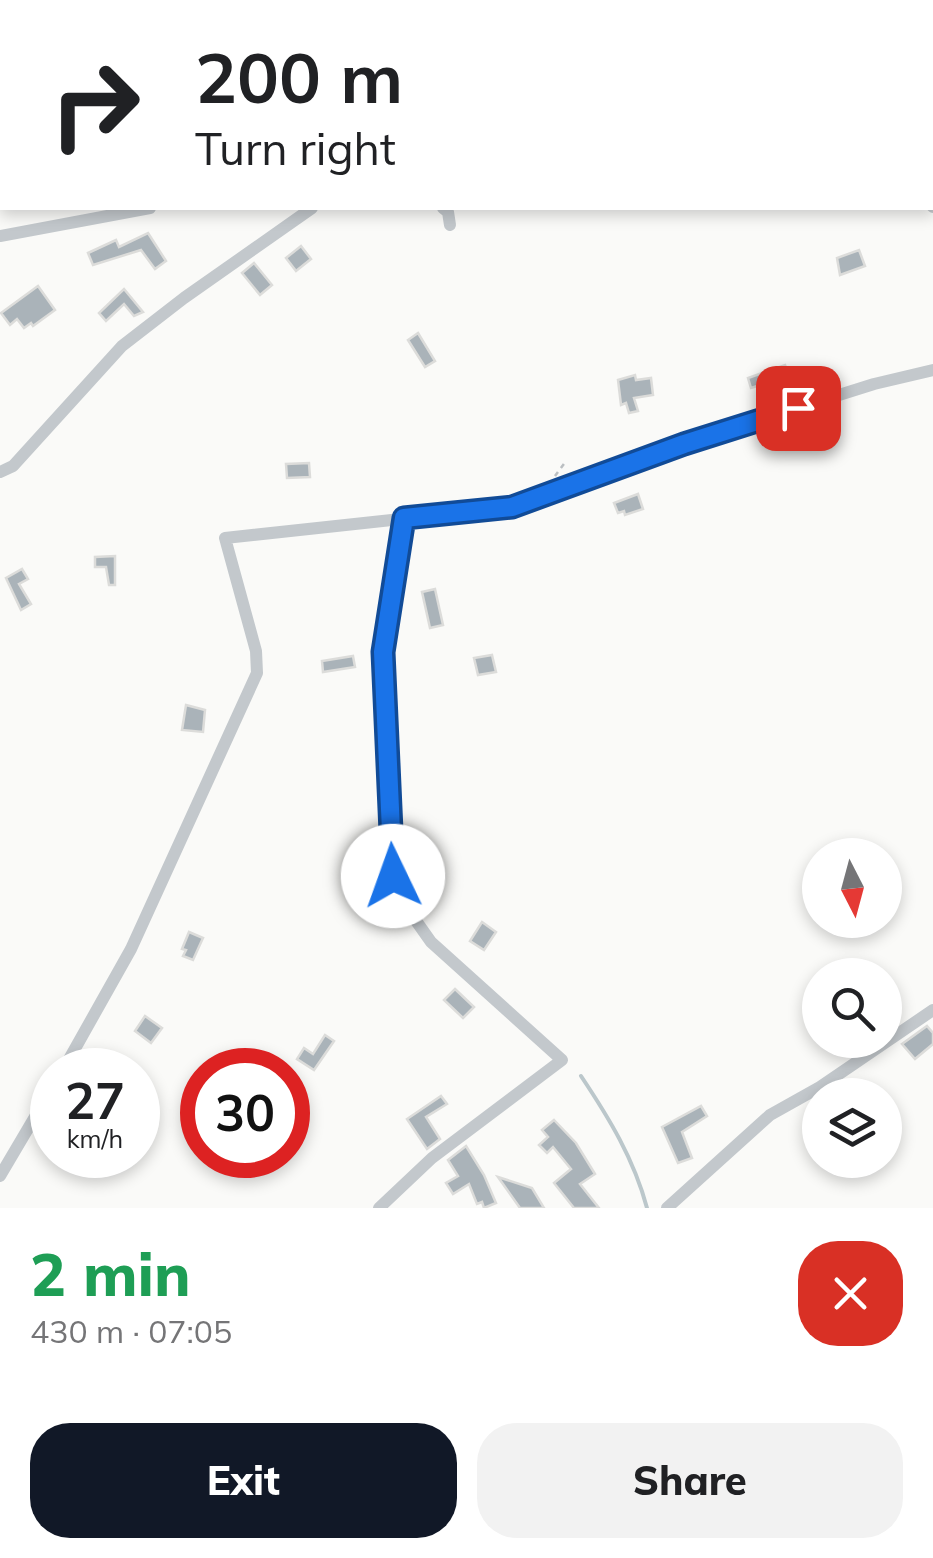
<!DOCTYPE html>
<meta charset="utf-8">
<style>
body{margin:0;font-family:Mulish,sans-serif;background:#f2f2f2;color:#202124;height:100vh;display:flex;flex-direction:column;font-size:38px;white-space:nowrap}
*{box-sizing:border-box;margin:0}
p{font-size:32px;color:#757577}
.icon{flex:none;width:55px;height:55px;fill:none;stroke:currentColor;stroke-width:2;stroke-linecap:round;stroke-linejoin:round}
.map{position:relative;height:1208px;overflow:hidden}
.sheet{display:flex;flex-direction:column;background:#fff;flex:1}
.sheet>*{flex:none}
.guide{position:absolute;left:0px;top:0px;width:935px;height:210px;box-shadow:0 5px 15px #0003;background:#fff;color:#202124;overflow:hidden}
.needle{width:65px;rotate:174deg}
.fabs{position:absolute;left:802px;top:838px;display:grid;gap:20px}
.fabs a{display:grid;place-items:center;width:100px;height:100px;border-radius:50%;background:#fff;box-shadow:0 5px 15px #0003;font-size:50px}
.speed{position:absolute;left:30px;top:1048px;display:flex;gap:20px;font-size:50px;font-weight:700;text-align:center}
.speed>*{display:grid;place-content:center;width:130px;height:130px;border-radius:50%;background:#fff;box-shadow:0 5px 15px #0003;line-height:1}
.speed small{font-size:25px;font-weight:400}
.speed .limit{border:15px solid #d22;background:#fff;color:#111}
.pin{position:absolute;display:grid;place-items:center;width:85px;height:85px;color:#fff;margin:-42px;border-radius:20px;box-shadow:0 5px 15px #0006}
.me{position:absolute;width:110px;margin:-55px;rotate:357deg;stroke-linejoin:round;filter:drop-shadow(0 0 8px #0008)}
.turn{display:flex;align-items:center;gap:35px;height:210px;padding:0 30px;font-size:45px}
.turn .icon{width:130px;height:130px;stroke-width:2.5}
.turn b{display:block;font-size:70px;line-height:85px}
.round{display:grid;place-items:center;flex:none;width:105px;height:105px;border-radius:40px;background:#f2f2f2}
.summary{display:flex;align-items:center;justify-content:space-between;height:170px;padding:0 30px}
h1{font-size:60px;font-weight:800;line-height:75px;color:#1e9e55}
.primary-button{display:flex;gap:20px;margin-top:auto;padding:20px 30px}
.primary-button a{flex:1;height:115px;border-radius:40px;background:#111827;color:#fff;font-size:40px;font-weight:800;line-height:115px;text-align:center}
.primary-button a+a{background:#f2f2f2;color:#202124}
.map>svg:first-child{display:block}
</style>
<div class="map">
<svg width="933" height="1208" viewBox="0 0 933 1208">
<rect width="100%" height="100%" fill="#fafaf8"/>
<g fill="none" stroke-linecap="round" stroke-linejoin="round">
<path stroke="#bbc7cb" stroke-width="4" d="M581 1076C609 1118 634 1159 647 1208"/>
</g>
<g fill="#aab3b9" stroke="#dcdcda" stroke-width="2.5">
<polygon points="148,233 166,261 155,269 141,250 93,265 88,253 116,240 119,247"/>
<polygon points="301,246 311,259 296,271 286,258"/>
<polygon points="859,250 865,266 840,275 837,258"/>
<polygon points="254,263 272,285 260,295 242,273"/>
<polygon points="38,286 55,310 33,326 31,323 24,328 17,319 10,325 1,313"/>
<polygon points="124,289 143,312 134,316 124,304 106,321 99,313"/>
<polygon points="418,333 435,361 425,367 408,340"/>
<polygon points="785,365 789,376 751,388 748,378"/>
<polygon points="635,375 636,380 651,378 653,395 634,398 638,411 629,413 626,403 621,405 618,380"/>
<polygon points="309,463 310,477 287,478 286,464"/>
<polygon points="638,494 643,509 625,515 624,511 618,513 614,503"/>
<polygon points="115,556 115,585 109,585 106,567 95,567 95,557"/>
<polygon points="22,569 28,579 19,584 31,604 21,610 6,578"/>
<polygon points="435,589 443,625 430,628 422,592"/>
<polygon points="492,655 496,672 478,675 474,658"/>
<polygon points="353,656 355,667 323,672 322,661"/>
<polygon points="186,705 205,710 203,732 182,730"/>
<polygon points="482,922 496,932 484,950 470,941"/>
<polygon points="189,932 203,938 193,960 183,956 186,950 182,949"/>
<polygon points="455,989 474,1007 463,1018 444,1000"/>
<polygon points="145,1016 162,1028 151,1043 135,1031"/>
<polygon points="927,1026 933,1033 933,1044 915,1059 902,1044"/>
<polygon points="325,1035 334,1041 314,1070 297,1059 304,1048 313,1054"/>
<polygon points="441,1096 447,1104 426,1117 440,1139 427,1149 407,1119"/>
<polygon points="701,1106 707,1116 682,1132 692,1158 678,1163 662,1127"/>
<polygon points="554,1120 576,1143 595,1174 580,1184 599,1208 574,1208 554,1183 571,1169 553,1147 547,1153 539,1145 548,1137 542,1130"/>
<polygon points="466,1146 484,1175 496,1203 484,1208 482,1202 477,1204 469,1184 453,1194 446,1183 458,1176 448,1160"/>
<polygon points="498,1177 532,1188 544,1208 520,1208"/>
</g>
<g fill="none" stroke-linecap="round" stroke-linejoin="round">
<polyline stroke="#bbbfc2" stroke-width="2.5" stroke-dasharray="5 5" stroke-linecap="butt" points="555,476 566,461"/>
<g stroke="#c3c8cc" stroke-width="12">
<polyline points="556,0 558,2"/>
<polyline points="824,0 825,2"/>
<polyline points="834,0 840,2"/>
<polyline points="648,2 653,0"/>
<polyline points="932,206 933,207"/>
<polyline points="443,208 448,212 450,225"/>
<polyline points="0,236 150,208"/>
<polyline points="0,472 13,466 122,346 184,298 312,208"/>
<polyline points="63,1070 131,949 257,673 256,651 225,538 512,507 683,444 874,384 933,370"/>
<polyline points="0,1176 52,1088"/>
<polyline points="379,1208 432,1158 562,1060 431,942 407,908 393,877 383,652 404,518"/>
<polyline points="667,1208 770,1115 820,1087 933,1010"/>
</g>
</g>
<g fill="none" stroke-linecap="round" stroke-linejoin="round">
<g stroke="#114b97" stroke-width="25">
<polyline id="route" points="393,876 383,652 404,518 512,507 684,444 798,408"/>
</g>
<use href="#route" stroke="#1a73e8" stroke-width="18"/>
</g>
</svg>
<div class="fabs">
<a><svg class="needle" viewBox="-14 -14 28 28"><path d="M0-13l5 13h-10z" fill="#e53935"/><path d="M0 13l5-13h-10z" fill="#757577"/></svg></a>
<a><svg class="icon" aria-label="search" viewBox="0 0 24 24"><circle cx="10" cy="10" r="6"/><path d="M15 15l6 6"/></svg></a>
<a><svg class="icon" aria-label="layers" viewBox="0 0 24 24"><path d="M12 4l9 5-9 5-9-5zM3 14l9 5 9-5"/></svg></a>
</div>
<div class="speed"><div>27<small>km/h</small></div><div class="limit">30</div></div>
<div class="pin" style="left:798px;top:408px;background:#d93025"><svg class="icon" aria-label="arrive" viewBox="0 0 24 24"><path d="M6 21V4h12l-3 4 3 4H6"/></svg></div>
<svg class="me" style="left:393px;top:876px" viewBox="-20 -20 40 40"><circle r="19" fill="#fff"/><path d="M0-13L10 11 0 6-10 11z" fill="#1a73e8"/></svg>
<div class="guide">
<div class="turn"><svg class="icon" aria-label="right" viewBox="0 0 24 24"><path d="M7 20v-9h11M14 6l5 5-5 5"/></svg><div><b>200 m</b>Turn right</div></div>
</div>
</div>
<section class="sheet">
<div class="summary"><div><h1>2 min</h1><p>430 m · 07:05</p></div><a class="round" style="background:#d93025;color:#fff"><svg class="icon" aria-label="close" viewBox="0 0 24 24"><path d="M6 6l12 12M18 6L6 18"/></svg></a></div>
<div class="primary-button"><a>Exit</a><a>Share</a></div>
</section>
